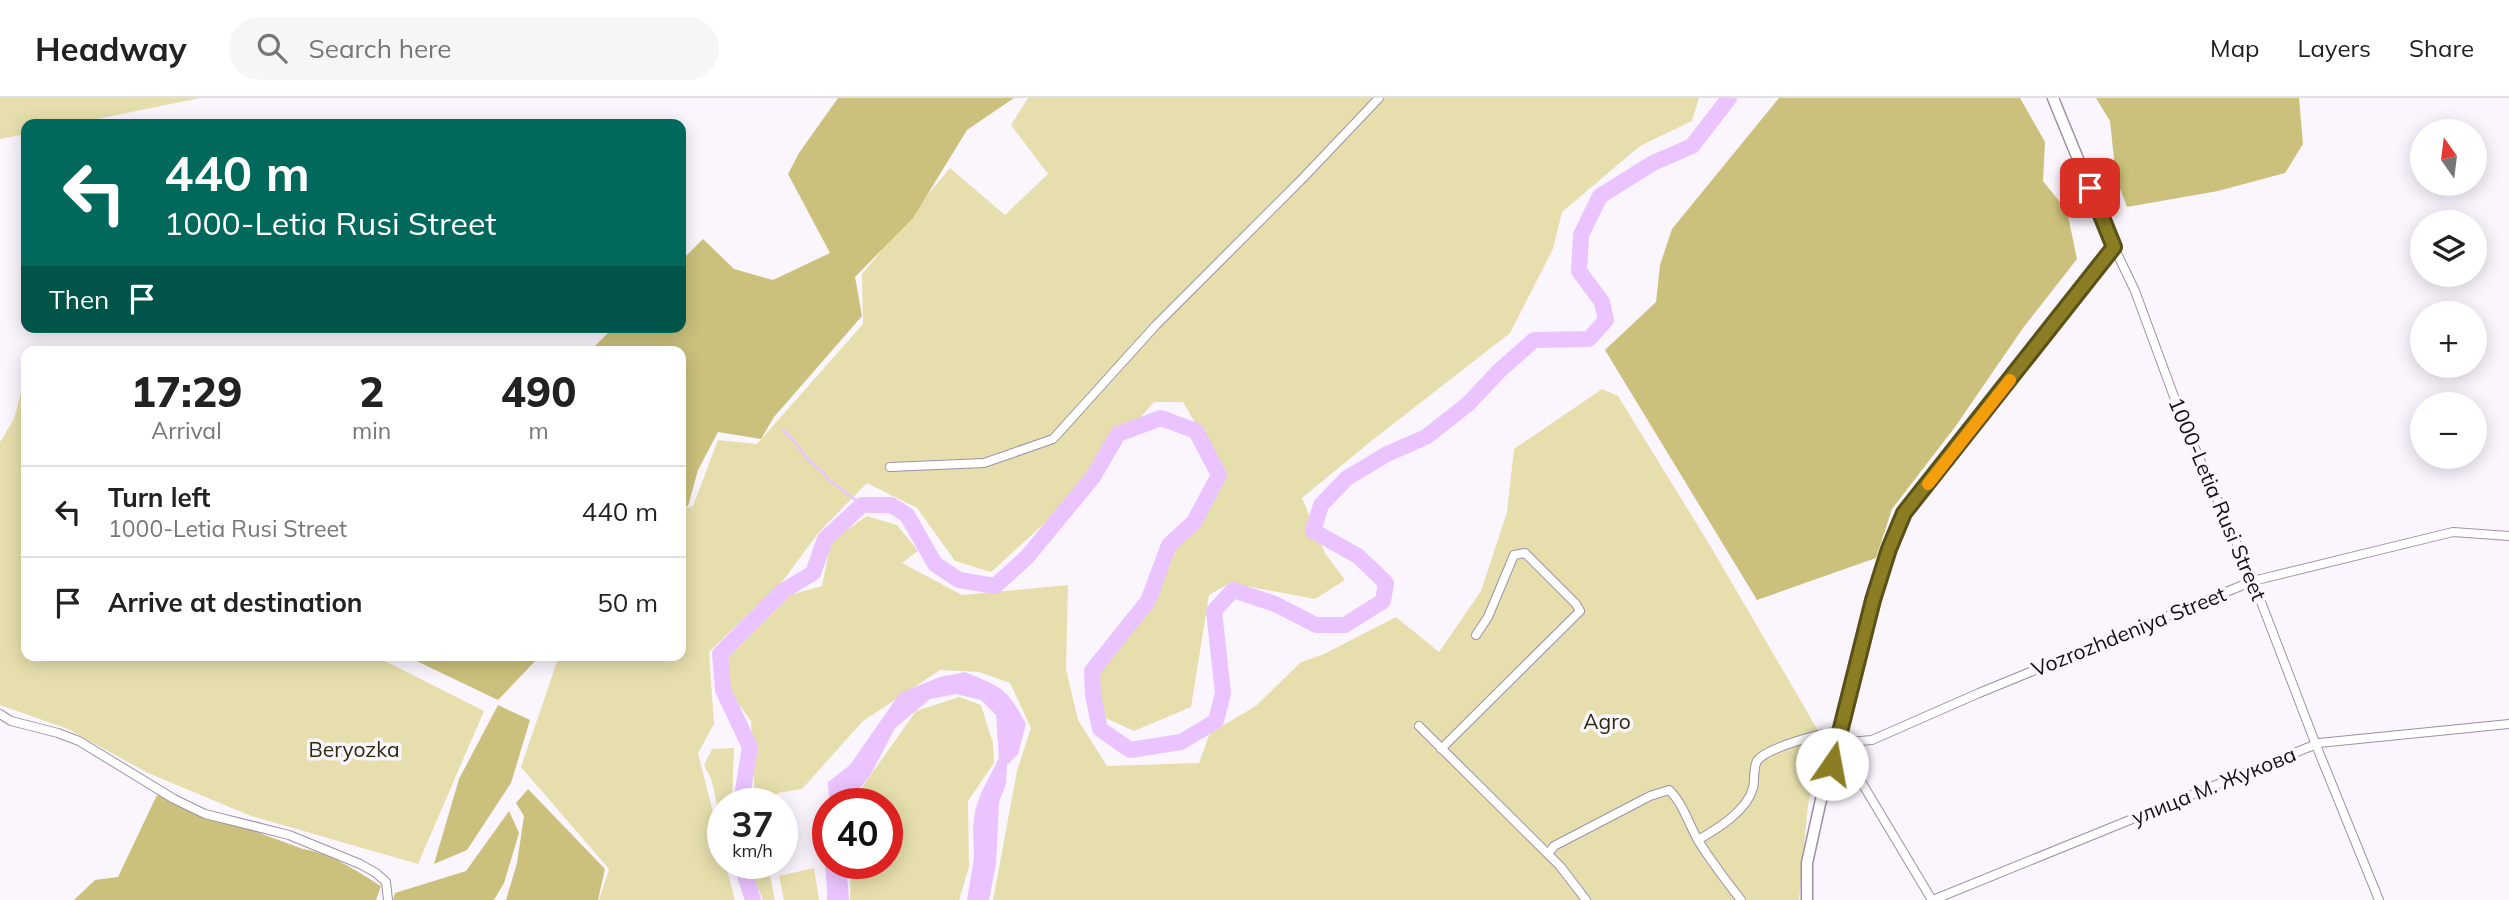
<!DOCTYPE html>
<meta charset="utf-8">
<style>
body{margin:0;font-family:Mulish,sans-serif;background:#f6f6f6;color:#222;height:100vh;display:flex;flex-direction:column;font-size:26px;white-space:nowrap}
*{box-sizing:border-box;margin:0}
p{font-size:23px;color:#767676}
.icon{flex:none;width:38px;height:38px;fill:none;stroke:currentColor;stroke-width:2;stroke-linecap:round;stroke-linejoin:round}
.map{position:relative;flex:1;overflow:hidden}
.details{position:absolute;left:21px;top:248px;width:665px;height:315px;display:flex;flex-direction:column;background:#fff;border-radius:14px;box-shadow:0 4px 18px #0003}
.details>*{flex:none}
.hud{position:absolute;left:21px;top:21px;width:665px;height:214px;border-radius:14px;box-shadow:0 4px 18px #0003;background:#00695c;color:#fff;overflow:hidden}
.needle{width:46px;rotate:346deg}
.fabs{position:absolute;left:2410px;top:21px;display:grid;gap:14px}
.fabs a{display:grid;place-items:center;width:77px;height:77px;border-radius:50%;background:#fff;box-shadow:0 4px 18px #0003;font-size:35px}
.speed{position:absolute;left:707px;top:690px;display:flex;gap:14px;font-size:35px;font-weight:700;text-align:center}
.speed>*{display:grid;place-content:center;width:91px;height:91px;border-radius:50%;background:#fff;box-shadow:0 4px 18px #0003;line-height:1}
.speed small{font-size:18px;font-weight:400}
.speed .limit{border:10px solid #d22;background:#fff;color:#111}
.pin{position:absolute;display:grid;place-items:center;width:60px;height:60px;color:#fff;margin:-30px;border-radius:14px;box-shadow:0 4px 10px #0006}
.me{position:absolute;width:77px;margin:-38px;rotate:12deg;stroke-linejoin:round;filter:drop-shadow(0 0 5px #0008)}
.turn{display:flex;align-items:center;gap:24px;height:147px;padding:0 28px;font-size:32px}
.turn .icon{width:91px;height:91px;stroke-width:2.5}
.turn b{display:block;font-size:49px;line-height:60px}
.then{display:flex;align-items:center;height:66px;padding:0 28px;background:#0003;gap:14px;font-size:26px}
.eta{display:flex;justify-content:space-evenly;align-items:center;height:119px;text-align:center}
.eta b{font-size:42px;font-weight:800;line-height:49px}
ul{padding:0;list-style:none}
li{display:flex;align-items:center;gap:21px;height:91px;padding:0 28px;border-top:2px solid #e0e0e0}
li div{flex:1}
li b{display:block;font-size:26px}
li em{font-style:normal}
header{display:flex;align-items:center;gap:42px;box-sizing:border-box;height:98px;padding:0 35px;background:#fff;border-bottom:2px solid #e0e0e0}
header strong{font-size:33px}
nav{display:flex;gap:38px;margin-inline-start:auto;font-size:24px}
.search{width:490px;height:63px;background:#f6f6f6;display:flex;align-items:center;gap:18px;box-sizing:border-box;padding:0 24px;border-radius:38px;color:#767676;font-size:26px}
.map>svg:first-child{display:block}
</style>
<header>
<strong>Headway</strong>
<div class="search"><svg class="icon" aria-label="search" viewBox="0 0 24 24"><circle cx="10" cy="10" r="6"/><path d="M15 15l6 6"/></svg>Search here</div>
<nav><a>Map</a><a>Layers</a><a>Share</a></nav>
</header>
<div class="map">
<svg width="2509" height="802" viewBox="0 0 2509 802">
<rect width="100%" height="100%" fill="#fbf5fe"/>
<g fill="#e6dfad">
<polygon points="0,0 200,0 73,26 26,26 26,36 0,41"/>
<polygon points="1028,0 1699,0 1692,23 1640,48 1562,114 1553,151 1510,235 1370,344 1302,400 1325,455 1345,482 1315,501 1230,485 1209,497 1191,609 1134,633 1103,619 1097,577 1127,534 1168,454 1226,378 1183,304 1154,304 1057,414 991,474 955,463 917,410 867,385 819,434 782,484 709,554 714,626 698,655 723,754 723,765 725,765 735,802 599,802 609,771 521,669 559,558 681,558 681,412 693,408 718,342 757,346 863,226 862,176 950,70 1005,117 1048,76 1011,27"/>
<polygon points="26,275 26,558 375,558 484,613 418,766 251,718 148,675 68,631 0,607 0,344 14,321"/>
<polygon points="1602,291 1618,298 1711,449 1823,641 1808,707 1799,802 993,802 1017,673 1031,630 1010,585 979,574 940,572 863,623 802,691 778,695 764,705 755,705 751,623 728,592 726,557 786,498 822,488 831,443 867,418 897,427 918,453 902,465 962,497 1068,487 1066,571 1078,622 1107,668 1199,665 1210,635 1256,608 1301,564 1322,557 1396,519 1439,554 1481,493 1507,414 1514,351"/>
<polygon points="959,599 981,607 993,645 994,665 968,703 969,769 959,802 850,802 851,765 887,765 887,705 851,705 916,613"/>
<polygon points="734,650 732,705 723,705 723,736 712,683 704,667 712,651"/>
<polygon points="747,765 767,765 775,802 763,802"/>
<polygon points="814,770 819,802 784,802 779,778"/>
</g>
<g fill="#cbc17c">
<polygon points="838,0 1014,0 967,32 913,120 855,179 862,218 774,319 761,341 718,334 698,372 688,408 681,411 681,254 589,254 614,229 681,229 681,163 703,141 734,171 773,182 830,155 788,76 799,55"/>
<polygon points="1779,0 2020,0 2045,44 2043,83 2067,113 2077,161 2023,230 1955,329 1892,411 1876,460 1757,502 1605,252 1656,204 1660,167 1672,131"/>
<polygon points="2096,0 2299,0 2303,46 2285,75 2218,93 2127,109 2116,80 2110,23"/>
<polygon points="406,558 540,558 498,602"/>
<polygon points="498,607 530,622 511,685 467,752 434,766 459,681"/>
<polygon points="528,691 605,771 598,802 506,802 517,765 524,718 516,705"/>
<path d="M157 697 303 751C330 755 357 773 381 788L376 802H74L95 782 118 779Z"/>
<polygon points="509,713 519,735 504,785 494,802 393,802 395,795 466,773"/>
</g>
<g fill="#ebc4ff">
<path d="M965 574C1003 590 1006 589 1026 626L1018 656 1007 667 1006 686 999 704 996 766 989 802H967L974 760 973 731 975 713 981 695 999 660 996 617 981 602 956 596 930 601 895 630 870 678 853 698 840 705 829 699 828 684 850 667 900 595 940 579Z"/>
<path d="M828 738V765H846L849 802H827C828 781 822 759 825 739Z"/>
</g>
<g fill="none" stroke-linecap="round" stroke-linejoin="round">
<path stroke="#ebc4ff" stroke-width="2.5" d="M783 332C793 341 799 349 807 360 813 368 823 371 828 381L862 407"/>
<g stroke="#ebc4ff" stroke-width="16">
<polyline points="741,705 750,649 723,592 720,556 783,493 813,475 825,441 862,407 891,407 907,417 935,466 959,482 995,488 1027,459 1093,379 1118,336 1161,320 1196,333 1219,377 1194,424 1169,447 1148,503 1092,573 1093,597 1100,631 1130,652 1181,644 1216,623 1223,595 1214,513 1233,492 1275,506 1316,527 1345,527 1383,503 1386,485 1358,458 1313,433 1321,407 1347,380 1387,356 1426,339 1468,306 1499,273 1534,242 1589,241 1606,222 1602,204 1579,173 1581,137 1600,98 1653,65 1692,48 1729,0"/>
<polyline points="741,765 753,802"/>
</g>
<g stroke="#9e91a6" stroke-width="10">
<g id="street">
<polyline points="2114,149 2135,193 2183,323 2253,483 2316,647 2379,802"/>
<polyline points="890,369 984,365 1053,341 1156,227 1303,80 1379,0"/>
<polyline points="0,616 11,623 58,635 79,643 174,701 205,716 289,737 360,766 376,775 386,784 388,802"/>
<polyline points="1419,628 1560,768 1586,802"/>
<polyline points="1441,651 1580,513 1576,506 1525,455 1514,457 1488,519 1476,537"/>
<path d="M1698 742C1717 731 1747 713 1753 690 1755 682 1753 670 1757 663 1766 650 1823 634 1839 634"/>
<path d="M1548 756 1554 748 1650 698 1669 692C1683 705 1689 727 1699 744 1712 764 1726 783 1741 802"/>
<polyline points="1932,802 1838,645 1872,642 1979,595 2253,483 2453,434 2509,438"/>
<polyline points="1933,802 2319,645 2509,626"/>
</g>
</g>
<g stroke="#9e91a6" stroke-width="13">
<polyline id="secondary" points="1807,802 1807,765 1820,706 1873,502 1889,451 1904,415 2114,149 2053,0"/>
</g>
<use href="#street" stroke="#fff" stroke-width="8"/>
<use href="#secondary" stroke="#fff" stroke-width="10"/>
</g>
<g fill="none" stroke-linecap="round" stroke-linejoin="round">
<g stroke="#5a5117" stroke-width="18">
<polyline id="route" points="1832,666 1873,502 1889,451 1904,415 2114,149 2090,90"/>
</g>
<use href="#route" stroke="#8a7d23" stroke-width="12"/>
<polyline stroke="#f59e0b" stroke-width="12" points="1928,386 2010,282"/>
</g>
<g text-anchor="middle" stroke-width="7" stroke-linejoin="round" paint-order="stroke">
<g font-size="21" fill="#151017" stroke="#fbf5fe">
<text transform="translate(2217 401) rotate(67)" y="7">1000-Letia Rusi Street</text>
<text transform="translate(2129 534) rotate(-22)" y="7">Vozrozhdeniya Street</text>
<text transform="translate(2214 688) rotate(-22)" y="7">улица М. Жукова</text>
</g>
<g font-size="21" fill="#2f2a0b" stroke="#fbf5fe">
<text x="1607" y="631">Agro</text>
<text x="354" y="659">Beryozka</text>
</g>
</g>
</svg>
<div class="fabs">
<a><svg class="needle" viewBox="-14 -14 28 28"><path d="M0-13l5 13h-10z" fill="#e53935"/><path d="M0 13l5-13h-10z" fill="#767676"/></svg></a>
<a><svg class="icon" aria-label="layers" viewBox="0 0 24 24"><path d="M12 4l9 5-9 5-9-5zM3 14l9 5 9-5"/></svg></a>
<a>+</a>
<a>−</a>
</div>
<div class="speed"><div>37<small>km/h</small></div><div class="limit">40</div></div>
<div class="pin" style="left:2090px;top:90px;background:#d93025"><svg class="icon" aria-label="arrive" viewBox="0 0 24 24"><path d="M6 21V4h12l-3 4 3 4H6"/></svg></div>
<svg class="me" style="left:1832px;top:666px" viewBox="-20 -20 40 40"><circle r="19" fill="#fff"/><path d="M0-13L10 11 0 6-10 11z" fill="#8a7d23"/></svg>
<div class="hud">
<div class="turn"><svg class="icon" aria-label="left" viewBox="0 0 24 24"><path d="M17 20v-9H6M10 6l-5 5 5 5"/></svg><div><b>440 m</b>1000-Letia Rusi Street</div></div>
<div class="then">Then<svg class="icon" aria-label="arrive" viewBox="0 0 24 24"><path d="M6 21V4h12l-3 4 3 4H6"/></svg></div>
</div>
<section class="details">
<div class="eta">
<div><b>17:29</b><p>Arrival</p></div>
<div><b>2</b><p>min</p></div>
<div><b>490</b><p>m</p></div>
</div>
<ul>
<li><svg class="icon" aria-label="left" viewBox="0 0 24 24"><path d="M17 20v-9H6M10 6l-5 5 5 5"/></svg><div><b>Turn left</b><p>1000-Letia Rusi Street</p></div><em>440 m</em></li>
<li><svg class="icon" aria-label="arrive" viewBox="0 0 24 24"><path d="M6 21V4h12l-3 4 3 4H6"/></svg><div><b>Arrive at destination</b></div><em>50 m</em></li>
</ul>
</section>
</div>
